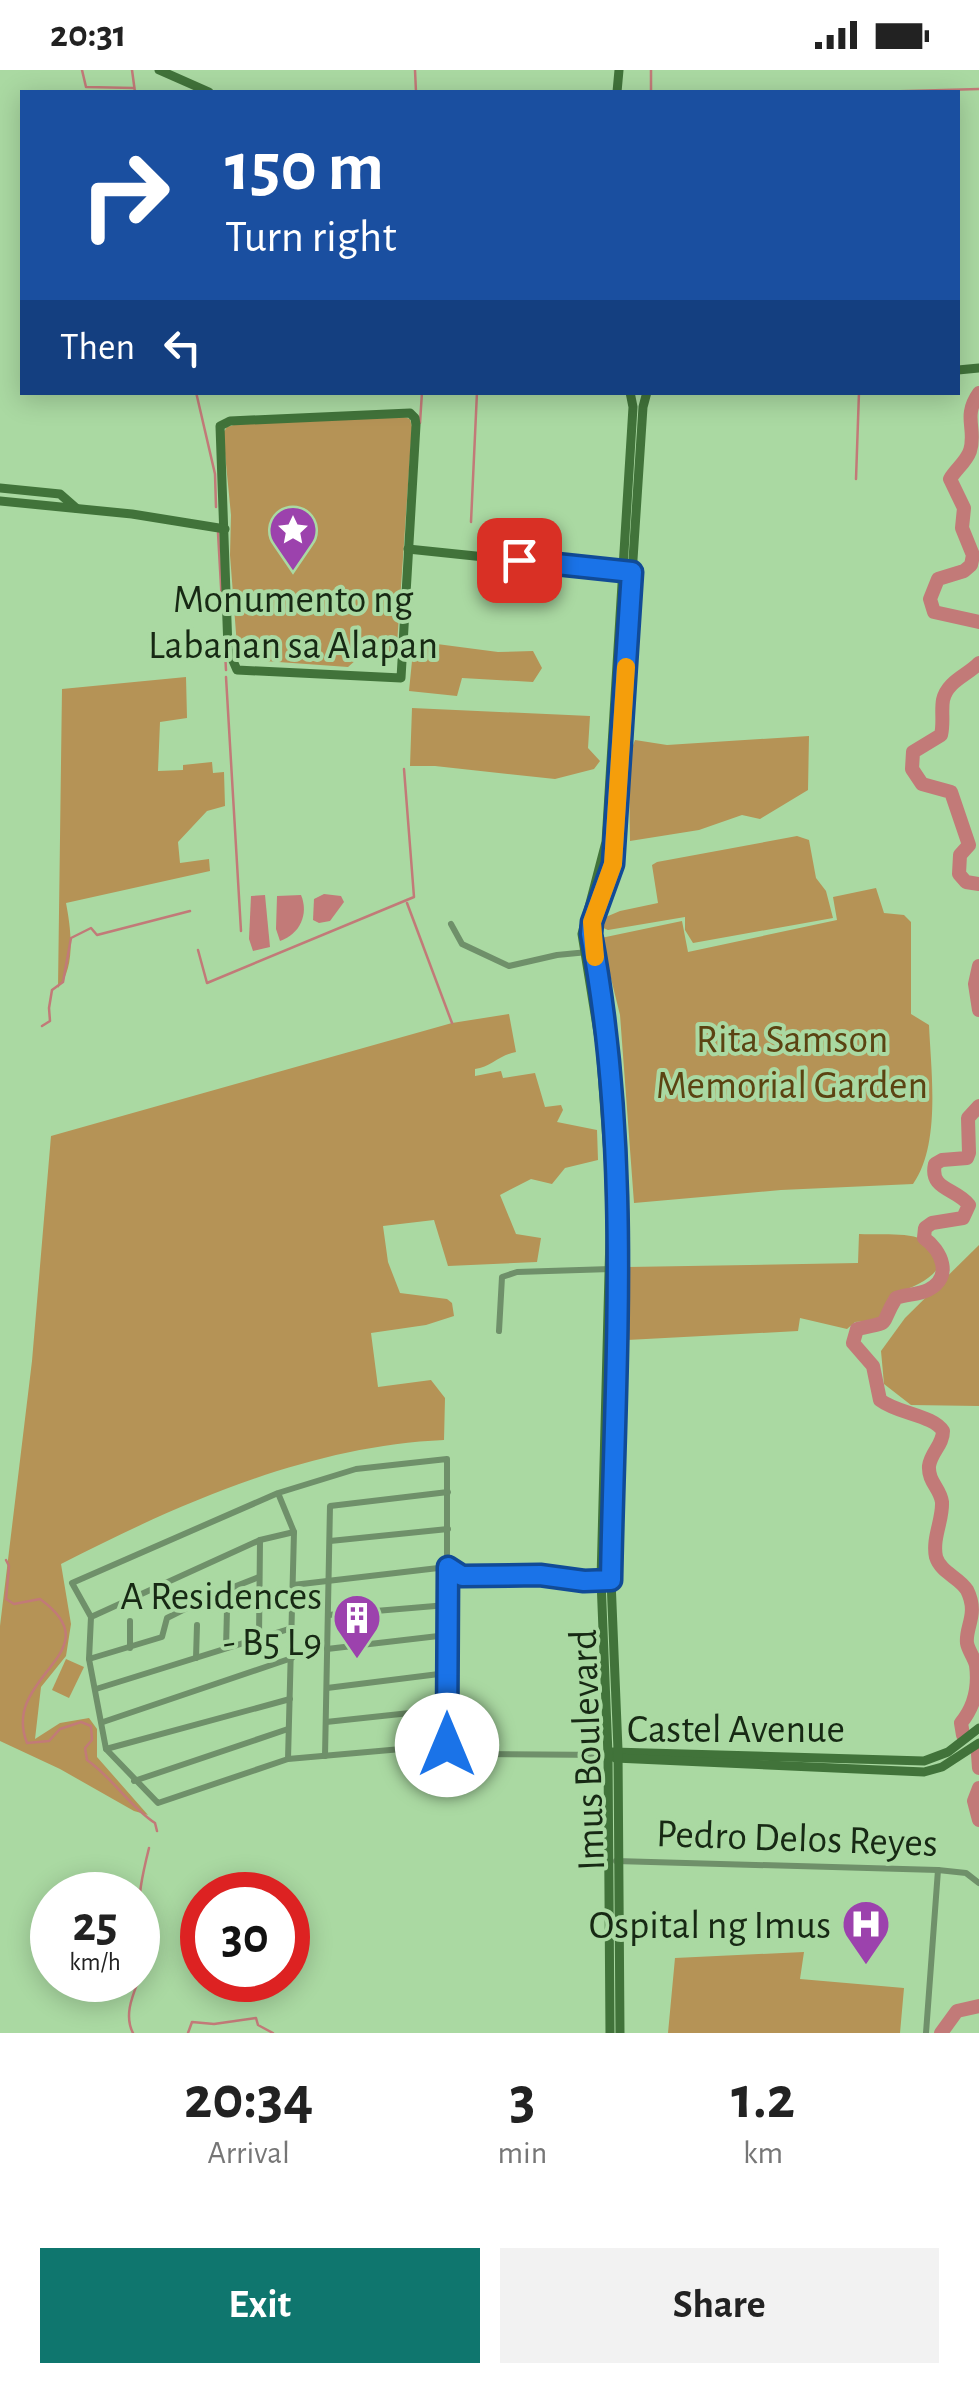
<!DOCTYPE html>
<style>
body{margin:0;font-family:"Alegreya Sans",sans-serif;background:#f2f2f2;color:#222;height:100vh;display:flex;flex-direction:column;font-size:38px;white-space:nowrap}
*{box-sizing:border-box;margin:0}
p{font-size:32px;color:#767676}
.icon{flex:none;width:55px;height:55px;fill:none;stroke:currentColor;stroke-width:2;stroke-linecap:round;stroke-linejoin:round}
.map{position:relative;height:1963px;overflow:hidden}
.sheet{display:flex;flex-direction:column;background:#fff;flex:1}
.sheet>*{flex:none}
.hud{position:absolute;left:20px;top:20px;width:940px;height:305px;border-radius:0px;box-shadow:0 5px 25px #0003;background:#1a4fa0;color:#fff;overflow:hidden}
.speed{position:absolute;left:30px;top:1802px;display:flex;gap:20px;font-size:50px;font-weight:700;text-align:center}
.speed>*{display:grid;place-content:center;width:130px;height:130px;border-radius:50%;background:#fff;box-shadow:0 5px 25px #0003;line-height:1}
.speed small{font-size:25px;font-weight:400}
.speed .limit{border:15px solid #d22;background:#fff;color:#111}
.pin{position:absolute;display:grid;place-items:center;width:85px;height:85px;color:#fff;margin:-42px;border-radius:20px;box-shadow:0 5px 15px #0006}
.me{position:absolute;width:110px;margin:-55px;rotate:0deg;stroke-linejoin:round;filter:drop-shadow(0 0 8px #0008)}
.turn{display:flex;align-items:center;gap:35px;height:210px;padding:0 40px;font-size:45px}
.turn .icon{width:130px;height:130px;stroke-width:2.5}
.turn b{display:block;font-size:70px;line-height:85px}
.then{display:flex;align-items:center;height:95px;padding:0 40px;background:#0003;gap:20px;font-size:38px}
.eta{display:flex;justify-content:space-evenly;align-items:center;height:170px;text-align:center}
.eta b{font-size:60px;font-weight:700;line-height:70px}
.cta{display:flex;gap:20px;margin-top:auto;padding:20px 40px}
.cta a{flex:1;height:115px;border-radius:0px;background:#0f766e;color:#fff;font-size:40px;font-weight:700;line-height:115px;text-align:center}
.cta a+a{background:#f2f2f2;color:#222}
.status{display:flex;justify-content:space-between;align-items:center;height:70px;padding:0 50px;background:#fff;direction:ltr}
.status svg{height:28px;fill:currentColor}
.map>svg:first-child{display:block}
</style>
<div class="status"><b>20:31</b><svg viewBox="0 0 49 12"><path d="M0 12V9h3v3zM5 12V6h3v6zM10 12V3h3v9zM15 12V0h3v12zM26 1h20v11H26zM47 4h2v5h-2z"/></svg></div>
<div class="map">
<svg width="979" height="1963" viewBox="0 0 979 1963">
<rect width="100%" height="100%" fill="#aad9a2"/>
<g fill="#b59356">
<polygon points="404,347 410,349 412,357 396,589 356,590 348,597 238,589 230,485 231,445 223,363 227,357 237,354"/>
<polygon points="414,571 498,582 533,581 542,598 533,612 462,608 457,626 409,621"/>
<path d="M186 607 187 648 160 652 158 701 183 700V695L212 692 213 703 224 702 225 736 207 741 178 772 180 793 209 789 210 801 66 833C71 859 76 897 58 918L62 619Z"/>
<polygon points="412,638 590,646 588,678 600,691 594,699 555,709 435,696 410,696"/>
<polygon points="809,666 808,720 760,749 742,745 699,760 630,771 629,708 623,702 635,670 667,675"/>
<polygon points="797,766 809,770 816,808 826,821 833,848 693,873 685,860 685,847 608,860 601,857 601,849 620,841 658,833 652,795 657,792"/>
<path d="M876 818 884 843 904 845 911 852V944L929 955C931 1002 941 1074 913 1114L781 1120 634 1133 620 945 601 868 682 851 688 882 837 850 833 827Z"/>
<path d="M509 944 516 982C499 985 491 997 475 999V1006L501 1001 503 1008 535 1003 545 1037 561 1035 563 1040 557 1052 597 1060 598 1090 565 1098 552 1114 531 1109 500 1125 516 1164 541 1168 537 1192 448 1196 434 1150 383 1156 388 1192 400 1223 447 1229 452 1233 454 1246 426 1255 371 1263 378 1317 431 1310 445 1328 444 1370C309 1376 180 1433 61 1494L71 1554 66 1586 41 1617 35 1669 60 1653 89 1648 97 1659V1687L148 1745 134 1741 60 1699 0 1671V1556L32 1291 51 1066 452 953Z"/>
<path d="M859 1164C877 1165 906 1162 922 1169 965 1191 922 1217 896 1222L888 1234 886 1249 855 1252 847 1259 800 1248 798 1261 627 1270 628 1197 858 1193Z"/>
<polygon points="979,1175 979,1336 911,1335 884,1314 881,1281 905,1248"/>
<polygon points="66,1589 84,1597 69,1628 52,1620"/>
<polygon points="804,1882 800,1909 904,1918 900,1963 668,1963 675,1888"/>
</g>
<g fill="#c27a78">
<polygon points="324,824 341,826 344,832 330,851 319,853 313,850 314,829"/>
<polygon points="265,825 270,877 253,881 249,869 251,826"/>
<path d="M301 825C309 844 300 864 280 871L276 859 277 826Z"/>
</g>
<g fill="none" stroke-linecap="round" stroke-linejoin="round">
<g stroke="#c27a78" stroke-width="2.5">
<polyline points="82,0 86,17 134,18"/>
<polyline points="132,0 135,22"/>
<polyline points="415,0 416,22"/>
<polyline points="651,22 651,0"/>
<polyline points="874,22 979,19"/>
<polyline points="196,322 215,404 216,437"/>
<polyline points="420,353 422,322"/>
<polyline points="856,409 859,322"/>
<polyline points="471,452 477,322"/>
<polyline points="218,463 222,534"/>
<polyline points="225,582 226,600"/>
<polyline points="226,607 241,861"/>
<polyline points="407,833 452,953"/>
<polyline points="198,880 207,913 414,827 404,699"/>
<polyline points="42,956 50,951 49,938 52,920 63,912 71,868 91,858 97,865 190,841"/>
<path d="M6 1490 9 1496 6 1529 14 1534 40 1529C115 1583 0 1605 27 1673L49 1671 60 1659 81 1652 91 1656 92 1670 85 1678 87 1690C113 1708 129 1736 155 1753L157 1761"/>
<path d="M133 1963C119 1936 146 1906 147 1879 147 1872 142 1864 140 1856 136 1832 143 1802 149 1778"/>
<polyline points="188,1963 192,1952 214,1954 256,1948 258,1955 273,1963"/>
</g>
<g stroke="#c27a78" stroke-width="14">
<path d="M979 323C962 347 977 359 970 381 966 392 956 399 950 409L964 438 962 458 973 485 971 495 964 501 938 509 930 529 934 542 979 552"/>
<path d="M979 593C968 605 947 611 943 630 941 641 944 653 941 665L913 682 912 699 922 714 951 722 969 775 960 785 959 804 966 812 979 814"/>
<polyline points="979,896 975,914 979,940"/>
<path d="M963 1665 961 1653C975 1636 979 1617 976 1595 974 1587 968 1580 967 1573 965 1557 979 1544 967 1520 959 1507 941 1503 936 1487 932 1468 943 1450 942 1432 940 1418 928 1412 929 1396 931 1382 943 1375 943 1361 933 1345 898 1344 880 1330L873 1296 853 1273 857 1259C895 1250 877 1259 896 1228 906 1224 918 1225 928 1220 954 1207 941 1180 924 1168L925 1158 932 1153 963 1148 969 1135C956 1118 929 1120 935 1094L942 1090 967 1088 969 1083 968 1048 979 1036"/>
<polyline points="978,1684 979,1698"/>
<polyline points="979,1718 974,1731 979,1750"/>
<polyline points="941,1963 957,1941 979,1936"/>
</g>
<g stroke="#6f906a" stroke-width="6">
<polyline points="451,854 462,874 509,896 557,885 588,882"/>
<polyline points="499,1261 502,1207 517,1202 611,1199"/>
<polyline points="278,1423 72,1513 91,1547 89,1589 106,1679 158,1733 288,1689 447,1675 447,1389 356,1399 278,1423 294,1462 288,1689"/>
<polyline points="330,1471 448,1459"/>
<polyline points="293,1515 447,1497 462,1506 540,1505 584,1511 611,1510"/>
<polyline points="328,1545 447,1535"/>
<polyline points="91,1547 260,1470 294,1462"/>
<polyline points="259,1568 260,1470"/>
<polyline points="130,1578 130,1551"/>
<polyline points="226,1578 227,1540"/>
<polyline points="327,1579 447,1565"/>
<polyline points="196,1588 197,1555"/>
<polyline points="89,1589 162,1567 167,1548 213,1525 259,1507"/>
<polyline points="327,1618 447,1603"/>
<polyline points="96,1619 292,1558"/>
<polyline points="103,1652 292,1588"/>
<polyline points="326,1652 447,1639"/>
<polyline points="106,1679 290,1629"/>
<polyline points="477,1684 608,1685"/>
<polyline points="325,1686 330,1436 448,1422"/>
<polyline points="134,1711 288,1659"/>
<polyline points="616,1791 938,1800 966,1803 979,1813"/>
<polyline points="926,1963 938,1800"/>
</g>
<g stroke="#41733a" stroke-width="9">
<polyline points="159,0 209,22"/>
<polyline points="617,22 619,0"/>
<polyline points="958,300 979,298"/>
<polygon points="410,343 415,348 416,355 401,608 237,600 228,579 220,356 230,351"/>
<polyline points="0,418 60,424 76,438"/>
<polyline points="0,431 132,444 225,459"/>
<polyline points="408,479 629,502"/>
<polyline points="613,1682 924,1691 948,1682 979,1658"/>
<polyline points="615,1688 924,1702 942,1697 979,1673"/>
<polyline points="610,1963 608,1685 601,1510 610,1165 609,1099 600,975 582,864 606,772 633,337 630,322"/>
<polyline points="620,1963 618,1680 611,1510 620,1164 610,974 591,864 592,852 613,794 643,337 647,322"/>
</g>
</g>
<g fill="none" stroke-linecap="round" stroke-linejoin="round">
<g stroke="#114b97" stroke-width="25">
<path id="route" d="M447 1675 448 1497 462 1506 540 1505 584 1511 611 1510C615 1291 632 1081 591 864L592 852 613 794 632 502 519 490"/>
</g>
<use href="#route" stroke="#1a73e8" stroke-width="18"/>
<polyline stroke="#f59e0b" stroke-width="18" points="595,887 592,852 613,794 626,597"/>
</g>
<defs>
<g id="sight-pin" transform="scale(2.5)"><path d="M0 17L-7.5 6A9.5 9.5 0 1 1 7.5 6Z" fill="#9c42ad" stroke="#aad9a2"/><path d="M0-6L1.8-2.2L6-1.7L2.9 1.2L3.7 5.4L0 3.3L-3.7 5.4L-2.9 1.2L-6-1.7L-1.8-2.2Z" fill="#fff"/></g>
<g id="building-pin" transform="scale(2.5)"><path d="M0 17L-7.5 6A9.5 9.5 0 1 1 7.5 6Z" fill="#9c42ad" stroke="#aad9a2"/><path d="M-4-6H4V6H1V3H-1V6H-4ZM-2.5-4.3h1.7v1.8h-1.7ZM.8-4.3h1.7v1.8H.8ZM-2.5-1h1.7V.8h-1.7ZM.8-1h1.7V.8H.8Z" fill="#fff"/></g>
<g id="hospital-pin" transform="scale(2.5)"><path d="M0 17L-7.5 6A9.5 9.5 0 1 1 7.5 6Z" fill="#9c42ad" stroke="#aad9a2"/><path d="M-5-5h3v3.5h4V-5h3V5h-3V1.5h-4V5h-3Z" fill="#fff"/></g>
</defs>
<g fill-rule="evenodd">
<use href="#sight-pin" x="293" y="460"/>
<use href="#building-pin" x="357" y="1548"/>
<use href="#hospital-pin" x="866" y="1854"/>
</g>
<g text-anchor="middle" stroke-width="8" stroke-linejoin="round" paint-order="stroke">
<g font-size="40" fill="#172914" stroke="#aad9a2" text-anchor="end">
<text x="293" y="542" text-anchor="middle">Monumento ng<tspan x="293" dy="46">Labanan sa Alapan</tspan></text>
<text x="322" y="1539">A Residences<tspan x="322" dy="46">- B5 L9</tspan></text>
<text x="831" y="1868">Ospital ng Imus</text>
</g>
<g font-size="40" fill="#5b4312" stroke="#aad9a2">
<text x="792" y="982">Rita Samson<tspan x="792" dy="46">Memorial Garden</tspan></text>
</g>
<g font-size="40" fill="#172914" stroke="#aad9a2">
<text x="736" y="1672">Castel Avenue</text>
<text transform="translate(586 1680) rotate(-92)" y="14">Imus Boulevard</text>
<text transform="translate(797 1767) rotate(2)" y="14">Pedro Delos Reyes</text>
</g>
</g>
</svg>
<div class="speed"><div>25<small>km/h</small></div><div class="limit">30</div></div>
<div class="pin" style="left:519px;top:490px;background:#d93025"><svg class="icon" aria-label="arrive" viewBox="0 0 24 24"><path d="M6 21V4h12l-3 4 3 4H6"/></svg></div>
<svg class="me" style="left:447px;top:1675px" viewBox="-20 -20 40 40"><circle r="19" fill="#fff"/><path d="M0-13L10 11 0 6-10 11z" fill="#1a73e8"/></svg>
<div class="hud">
<div class="turn"><svg class="icon" aria-label="right" viewBox="0 0 24 24"><path d="M7 20v-9h11M14 6l5 5-5 5"/></svg><div><b>150 m</b>Turn right</div></div>
<div class="then">Then<svg class="icon" aria-label="left" viewBox="0 0 24 24"><path d="M17 20v-9H6M10 6l-5 5 5 5"/></svg></div>
</div>
</div>
<section class="sheet">
<div class="eta">
<div><b>20:34</b><p>Arrival</p></div>
<div><b>3</b><p>min</p></div>
<div><b>1.2</b><p>km</p></div>
</div>
<div class="cta"><a>Exit</a><a>Share</a></div>
</section>
